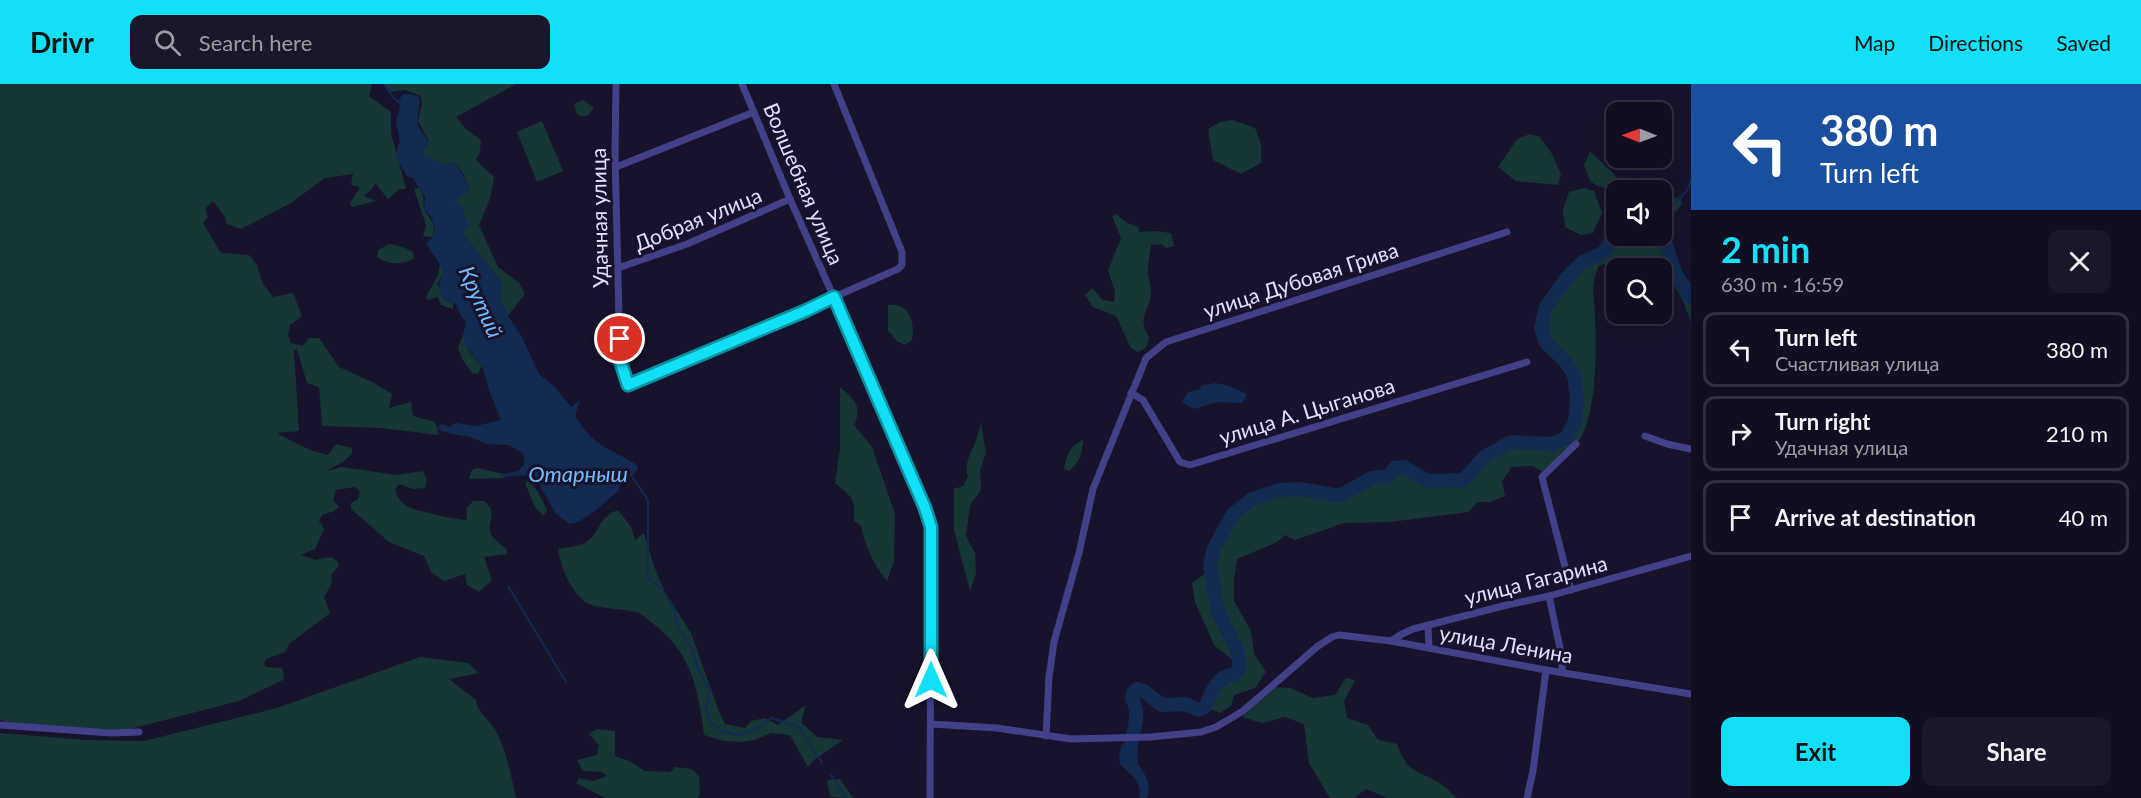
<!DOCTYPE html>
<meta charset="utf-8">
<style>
body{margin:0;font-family:Lato,sans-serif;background:#1a172a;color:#f1f3f6;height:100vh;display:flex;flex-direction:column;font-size:22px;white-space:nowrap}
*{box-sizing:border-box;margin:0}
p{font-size:20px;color:#9c9ca5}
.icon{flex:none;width:33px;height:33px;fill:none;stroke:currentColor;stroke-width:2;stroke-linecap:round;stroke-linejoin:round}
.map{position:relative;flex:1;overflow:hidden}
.side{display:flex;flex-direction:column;background:#110e21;width:450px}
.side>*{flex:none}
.top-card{background:#1a4fa0;color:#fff;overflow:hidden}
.needle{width:39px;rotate:271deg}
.buttons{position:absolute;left:1606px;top:18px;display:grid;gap:12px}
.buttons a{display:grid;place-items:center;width:66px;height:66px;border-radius:12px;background:#110e21;box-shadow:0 6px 24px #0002,0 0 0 2px #302e3f;font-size:30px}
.pin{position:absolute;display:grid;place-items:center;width:51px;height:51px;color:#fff;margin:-26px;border:3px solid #fff;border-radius:50%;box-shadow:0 2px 6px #0007}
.me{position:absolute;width:66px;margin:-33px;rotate:0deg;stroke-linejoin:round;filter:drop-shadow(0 0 4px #0008)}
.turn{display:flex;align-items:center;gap:21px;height:126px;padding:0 30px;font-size:27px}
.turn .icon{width:78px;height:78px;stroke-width:2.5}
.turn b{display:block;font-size:42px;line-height:51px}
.round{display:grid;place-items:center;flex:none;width:63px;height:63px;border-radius:12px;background:#1a172a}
.head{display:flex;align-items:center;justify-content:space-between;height:102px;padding:0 30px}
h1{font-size:36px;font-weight:700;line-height:45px;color:#12e0f7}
.primary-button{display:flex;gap:12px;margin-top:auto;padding:12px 30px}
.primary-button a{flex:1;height:69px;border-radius:12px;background:#12e0f7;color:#111;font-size:24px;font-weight:700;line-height:69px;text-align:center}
.primary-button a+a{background:#1a172a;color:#f1f3f6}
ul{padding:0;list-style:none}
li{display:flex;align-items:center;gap:18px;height:75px;margin:0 12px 9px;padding:0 18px;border:3px solid #302e3f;border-radius:12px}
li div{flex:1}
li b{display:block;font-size:22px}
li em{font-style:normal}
header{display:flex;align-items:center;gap:36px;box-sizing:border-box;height:84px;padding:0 30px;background:#12e0f7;color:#111}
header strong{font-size:28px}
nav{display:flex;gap:33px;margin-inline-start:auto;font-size:21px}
.search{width:420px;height:54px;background:#1a172a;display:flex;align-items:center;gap:15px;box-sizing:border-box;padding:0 21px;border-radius:12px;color:#9c9ca5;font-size:22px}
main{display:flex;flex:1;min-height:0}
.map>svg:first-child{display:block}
</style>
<header>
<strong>Drivr</strong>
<div class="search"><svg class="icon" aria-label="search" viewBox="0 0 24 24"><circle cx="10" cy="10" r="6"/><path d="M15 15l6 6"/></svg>Search here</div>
<nav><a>Map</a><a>Directions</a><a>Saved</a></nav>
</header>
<main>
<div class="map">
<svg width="1691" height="714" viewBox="0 0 1691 714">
<rect width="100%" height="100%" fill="#17132c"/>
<g fill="#163635">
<path d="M0 0H372L369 12 391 28V49L406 105H399L388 115 375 99 372 105 364 112 376 117 352 123 350 119 360 103 351 101 353 90 325 94 291 119 241 145 227 140 225 133 213 117 205 125 208 133 203 139 221 169 249 171 257 181 263 200 273 213 293 209 302 232 290 241 288 251 291 259 303 262 309 254H319L339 283 372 298 392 310 389 324 411 318 413 332 435 338 439 351 381 344 322 342 319 303 307 299 297 265 294 266 299 347 276 349 310 366 328 371 336 360 352 364V370L344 377 326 387 342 383 396 391 423 387 427 395 425 404 413 405 399 400 395 405C400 426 416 425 433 430 445 433 454 435 467 436L466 425 473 417H484C500 430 484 439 492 452 495 457 502 461 507 465V470L484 473 492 496 479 508 467 501 465 490 444 497 431 488 424 472 389 458 351 425V419L358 415 360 408 355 403 336 406 333 416 339 423 334 427 322 431 319 437 324 445 315 465 301 471 316 476 331 473 337 477 339 482 331 491 332 499 324 513 330 529 289 560 285 568 266 575 264 580 266 583 282 584 284 590 283 596 239 617 130 645 115 647 12 643 0 635Z"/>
<polygon points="384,0 516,0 456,33 467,46 481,56 480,68 476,76 494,93 490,115 479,141 498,183 519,199 525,210 508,232 500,215 501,197 462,149 468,143 463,126 454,116 470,106 462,88 453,78 445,81 424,72 424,65 429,57 418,37 422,19 421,12 405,6 388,8"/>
<polygon points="584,16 594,24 587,32 580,32 577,30 574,21 576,19"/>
<polygon points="1233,36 1255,44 1261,60 1261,79 1241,90 1213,76 1208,45 1220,38"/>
<polygon points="542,37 563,87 537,98 517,48"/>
<polygon points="1530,50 1540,53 1552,70 1561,90 1558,101 1516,97 1498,83 1517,55"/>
<path d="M1590 67 1623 99C1614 106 1598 106 1590 96 1588 92 1586 86 1584 81Z"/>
<path d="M419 104C426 115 422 115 424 124 428 136 437 136 433 153L423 152 426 141 414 105Z"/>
<polygon points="1584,104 1594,107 1602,129 1593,149 1581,151 1565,143 1563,125 1569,108"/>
<path d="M1680 113 1682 119C1678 127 1672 133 1662 130V117Z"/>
<path d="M1116 130 1127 139 1138 143 1139 148 1155 147 1171 149 1174 162 1166 164 1161 160 1151 161C1150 170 1147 181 1148 190 1149 196 1151 202 1151 209 1150 228 1136 232 1149 253L1147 263 1138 268 1131 264 1116 232 1093 223 1085 211 1092 204 1103 216 1114 218 1115 208 1108 186 1121 154 1112 132Z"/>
<path d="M1617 146V152H1657L1666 161 1676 191 1691 213V239L1684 219 1668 190 1662 184 1626 172 1599 182C1590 202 1594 210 1595 231 1597 263 1597 332 1578 358 1569 369 1554 379 1543 388L1533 382 1512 383 1502 397 1505 412 1490 418H1477L1469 428 1390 438 1344 439 1295 456 1285 451 1277 458 1237 475 1234 497V517L1251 547 1254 570 1266 588 1255 604 1234 611 1231 622 1220 629 1205 623C1213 607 1215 593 1235 590L1240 582 1214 561 1195 518 1192 499 1206 489 1210 481 1214 464 1233 430 1252 415 1280 406 1301 405 1339 412 1372 394 1388 392 1395 384 1404 383 1427 397 1464 396 1484 373 1511 358 1515 361 1541 366 1566 354 1575 336 1577 313 1574 291 1565 277 1546 259 1541 244 1546 223 1568 192 1582 178 1604 168Z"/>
<path d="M389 160 403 163 413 168 414 175C401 181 389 181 377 173L378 166Z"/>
<polygon points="440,180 444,189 437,200 445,217 453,219 453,225 441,221 438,213 428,216 426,213 438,191"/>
<path d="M888 221C910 218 915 239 912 256L905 261 897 257 888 247Z"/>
<path d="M463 251C465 262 473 274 482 281L478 290 472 289 462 275 458 263Z"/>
<path d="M840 303C854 315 863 322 854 341L872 363 895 430 894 477 887 497C873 480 866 463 861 442L854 437C855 415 852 412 835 399L840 364Z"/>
<path d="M981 339 986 369 980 386 981 406 970 421 966 452 975 469 976 489 970 507 954 446V405L963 402 968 393C964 380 970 371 975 359 977 353 979 346 981 339Z"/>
<path d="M1083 356C1082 369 1080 379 1069 387L1064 385C1066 372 1070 361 1083 356Z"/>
<polygon points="477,384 504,390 505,394 469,395 472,386"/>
<path d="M528 397C537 404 543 416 547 427L543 432 535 423 525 399Z"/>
<path d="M618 426 631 443 635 456 644 449 655 485 665 508 691 549 718 625 725 640 745 644 751 637 765 634 778 641 806 621 801 638 817 653 843 656 814 676 808 683 790 651 771 649 754 656 741 658 724 657 704 651C699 605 690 566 651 538 646 534 641 529 635 528 627 525 616 526 607 524 601 523 591 522 585 518 570 506 561 484 558 465 566 463 576 463 583 460 599 453 597 433 618 426Z"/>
<path d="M420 573 468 579 479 589 449 595 476 616C477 629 488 634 494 644 506 663 511 692 516 714H0V649L87 656 144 657 277 624Z"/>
<path d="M1346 594 1355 596 1344 617 1347 634 1368 641 1378 656 1397 660C1407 689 1415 685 1438 698 1445 702 1451 709 1457 714H1388L1366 705 1354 714H1330L1309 679 1304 640 1285 633 1262 639 1242 633 1276 603 1290 604 1313 614 1335 611Z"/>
<polygon points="597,645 615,647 615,672 631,678 645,687 670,688 675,683 692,685 699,692 700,708 698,714 605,714 576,699 579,694 593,697 607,692 602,688 583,687 577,676 597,671 599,661 589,650"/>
<polygon points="840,695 853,714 830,713 827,696"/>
</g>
<g fill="#122a51">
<path d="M403 10H410L420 13 417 41 429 58 424 65V72L445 81 453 78 461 88 470 106 455 116 463 126 468 143 462 149 501 197 500 215 508 232 522 253 539 290 555 303 571 323 580 316 575 332C580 339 584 346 590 352 603 365 622 371 637 381L638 385 631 393 630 391 621 399 619 406 596 426 580 437 570 440 556 430 537 396 530 391 499 393V391L518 387 524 381V370L509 361 486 360 473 354 445 348 436 344 442 340 449 343 456 339 476 342 501 336 490 309 482 281 477 277 465 259 463 251 466 238 461 232 456 220 445 217C437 205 437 202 444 189L440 180 426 160 433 153 435 145 432 134 424 125 425 113 413 94 407 92 395 72 400 57 396 38 400 23 399 16Z"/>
<polygon points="1216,299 1229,302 1247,310 1242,319 1217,318 1194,325 1182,319 1188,308 1198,306 1203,301"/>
<path d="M1132 660 1130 671C1141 684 1153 696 1147 714H1139C1143 697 1130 691 1120 680L1119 671 1122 661Z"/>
</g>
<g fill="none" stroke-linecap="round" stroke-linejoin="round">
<g stroke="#122a51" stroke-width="2">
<polyline points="384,0 393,13 401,20"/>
<polyline points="1662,126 1666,126 1687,107 1691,96"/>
<polyline points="631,391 648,416 648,495 662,505 674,525 678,544 692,564 699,587 709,606 706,624 710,637 720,646 737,651 754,646 772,634 799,643 822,679"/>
<polyline points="508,502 566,598"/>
<polyline points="830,690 847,714"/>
</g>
<g stroke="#122a51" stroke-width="14">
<polyline points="1657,152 1666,161 1676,191 1691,213"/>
<path d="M1131 676C1126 656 1144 635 1132 615L1133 609 1137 605 1144 607 1162 621 1186 620 1198 626 1205 623C1213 607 1215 593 1235 590L1240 582 1237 565 1218 528 1210 481 1214 464 1233 430 1252 415 1280 406 1301 405 1339 412 1372 394 1388 392 1395 384 1404 383 1427 397 1464 396 1484 373 1511 358 1552 360 1566 354 1575 337 1577 313 1574 291 1565 277 1546 259 1541 244 1546 223 1568 192 1583 178 1604 168 1617 147"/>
</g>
<g stroke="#424089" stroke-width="7">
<polyline points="616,0 615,69 620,276 629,301 805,227 834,213 898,185 902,181 902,168 834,0"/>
<polyline points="742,0 790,115 872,299 925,424 931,443 930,714"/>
<polyline points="616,83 754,28"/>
<polyline points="618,184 687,160 790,115"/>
<polyline points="1131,309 1143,316 1180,378 1190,381 1527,278"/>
<polyline points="1645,352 1667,360 1691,365"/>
<polyline points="1571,506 1542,393 1576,360"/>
<polyline points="1549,512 1562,574 1562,588"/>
<polyline points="1428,541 1429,564"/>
<polyline points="1391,557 1402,550 1413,545 1507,521 1549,512 1691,472"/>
<polyline points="931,640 997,644 1071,655 1151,653 1201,648 1216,643 1243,627 1318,562 1332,553 1339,551 1391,557 1546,586 1691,610"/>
<polyline points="0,641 111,649 139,648"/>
<polyline points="1046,652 1049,593 1054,558 1079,469 1093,405 1146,274 1166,258 1507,148"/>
<polyline points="1527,714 1533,687 1546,586"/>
</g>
</g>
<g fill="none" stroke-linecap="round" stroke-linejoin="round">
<g stroke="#0c92a1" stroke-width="15">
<polyline id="route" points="620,255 620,276 628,301 805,227 834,213 925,424 931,443 931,596"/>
</g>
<use href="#route" stroke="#12e0f7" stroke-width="10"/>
</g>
<g text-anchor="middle" stroke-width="6" stroke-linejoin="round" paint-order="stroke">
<g font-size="21" fill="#e3dffe" stroke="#17132c">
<text transform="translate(803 100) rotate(67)" y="7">Волшебная улица</text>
<text transform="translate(600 134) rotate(-91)" y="7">Удачная улица</text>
<text transform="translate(698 136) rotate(-22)" y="7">Добрая улица</text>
<text transform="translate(1301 197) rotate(-18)" y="7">улица Дубовая Грива</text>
<text transform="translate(1307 328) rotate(-17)" y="7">улица А. Цыганова</text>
<text transform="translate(1536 497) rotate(-14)" y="7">улица Гагарина</text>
<text transform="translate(1506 561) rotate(10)" y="7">улица Ленина</text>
</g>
<g font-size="22" font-style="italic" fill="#71bbfa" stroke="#17132c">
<text transform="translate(481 218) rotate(66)" y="8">Крутий</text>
<text x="578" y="398">Отарныш</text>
</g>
</g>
</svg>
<div class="buttons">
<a><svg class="needle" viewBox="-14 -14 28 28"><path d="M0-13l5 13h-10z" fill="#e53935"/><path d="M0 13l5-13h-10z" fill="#9c9ca5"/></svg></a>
<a><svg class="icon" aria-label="sound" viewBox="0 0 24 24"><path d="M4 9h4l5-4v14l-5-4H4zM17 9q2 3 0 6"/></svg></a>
<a><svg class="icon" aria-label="search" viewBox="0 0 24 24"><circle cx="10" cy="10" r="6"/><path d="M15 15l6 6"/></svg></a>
</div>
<div class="pin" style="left:620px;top:255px;background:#d93025"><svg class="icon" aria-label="arrive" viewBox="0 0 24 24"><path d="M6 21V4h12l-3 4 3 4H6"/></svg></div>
<svg class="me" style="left:931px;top:596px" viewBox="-20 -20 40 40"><path d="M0-17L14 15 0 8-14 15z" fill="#12e0f7" stroke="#fff" stroke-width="4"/></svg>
</div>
<section class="side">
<div class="top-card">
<div class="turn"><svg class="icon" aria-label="left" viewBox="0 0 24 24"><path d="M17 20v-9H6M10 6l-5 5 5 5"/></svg><div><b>380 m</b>Turn left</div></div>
</div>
<div class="head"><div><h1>2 min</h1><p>630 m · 16:59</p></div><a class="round"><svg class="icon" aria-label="close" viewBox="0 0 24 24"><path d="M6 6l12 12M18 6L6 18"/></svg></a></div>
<ul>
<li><svg class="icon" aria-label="left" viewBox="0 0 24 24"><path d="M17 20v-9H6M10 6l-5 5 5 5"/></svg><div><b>Turn left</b><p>Счастливая улица</p></div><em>380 m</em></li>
<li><svg class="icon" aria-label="right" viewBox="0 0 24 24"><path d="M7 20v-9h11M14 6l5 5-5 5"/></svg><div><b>Turn right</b><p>Удачная улица</p></div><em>210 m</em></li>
<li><svg class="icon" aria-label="arrive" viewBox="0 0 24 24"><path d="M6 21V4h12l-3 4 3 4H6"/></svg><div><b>Arrive at destination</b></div><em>40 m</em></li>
</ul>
<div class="primary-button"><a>Exit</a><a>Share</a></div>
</section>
</main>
